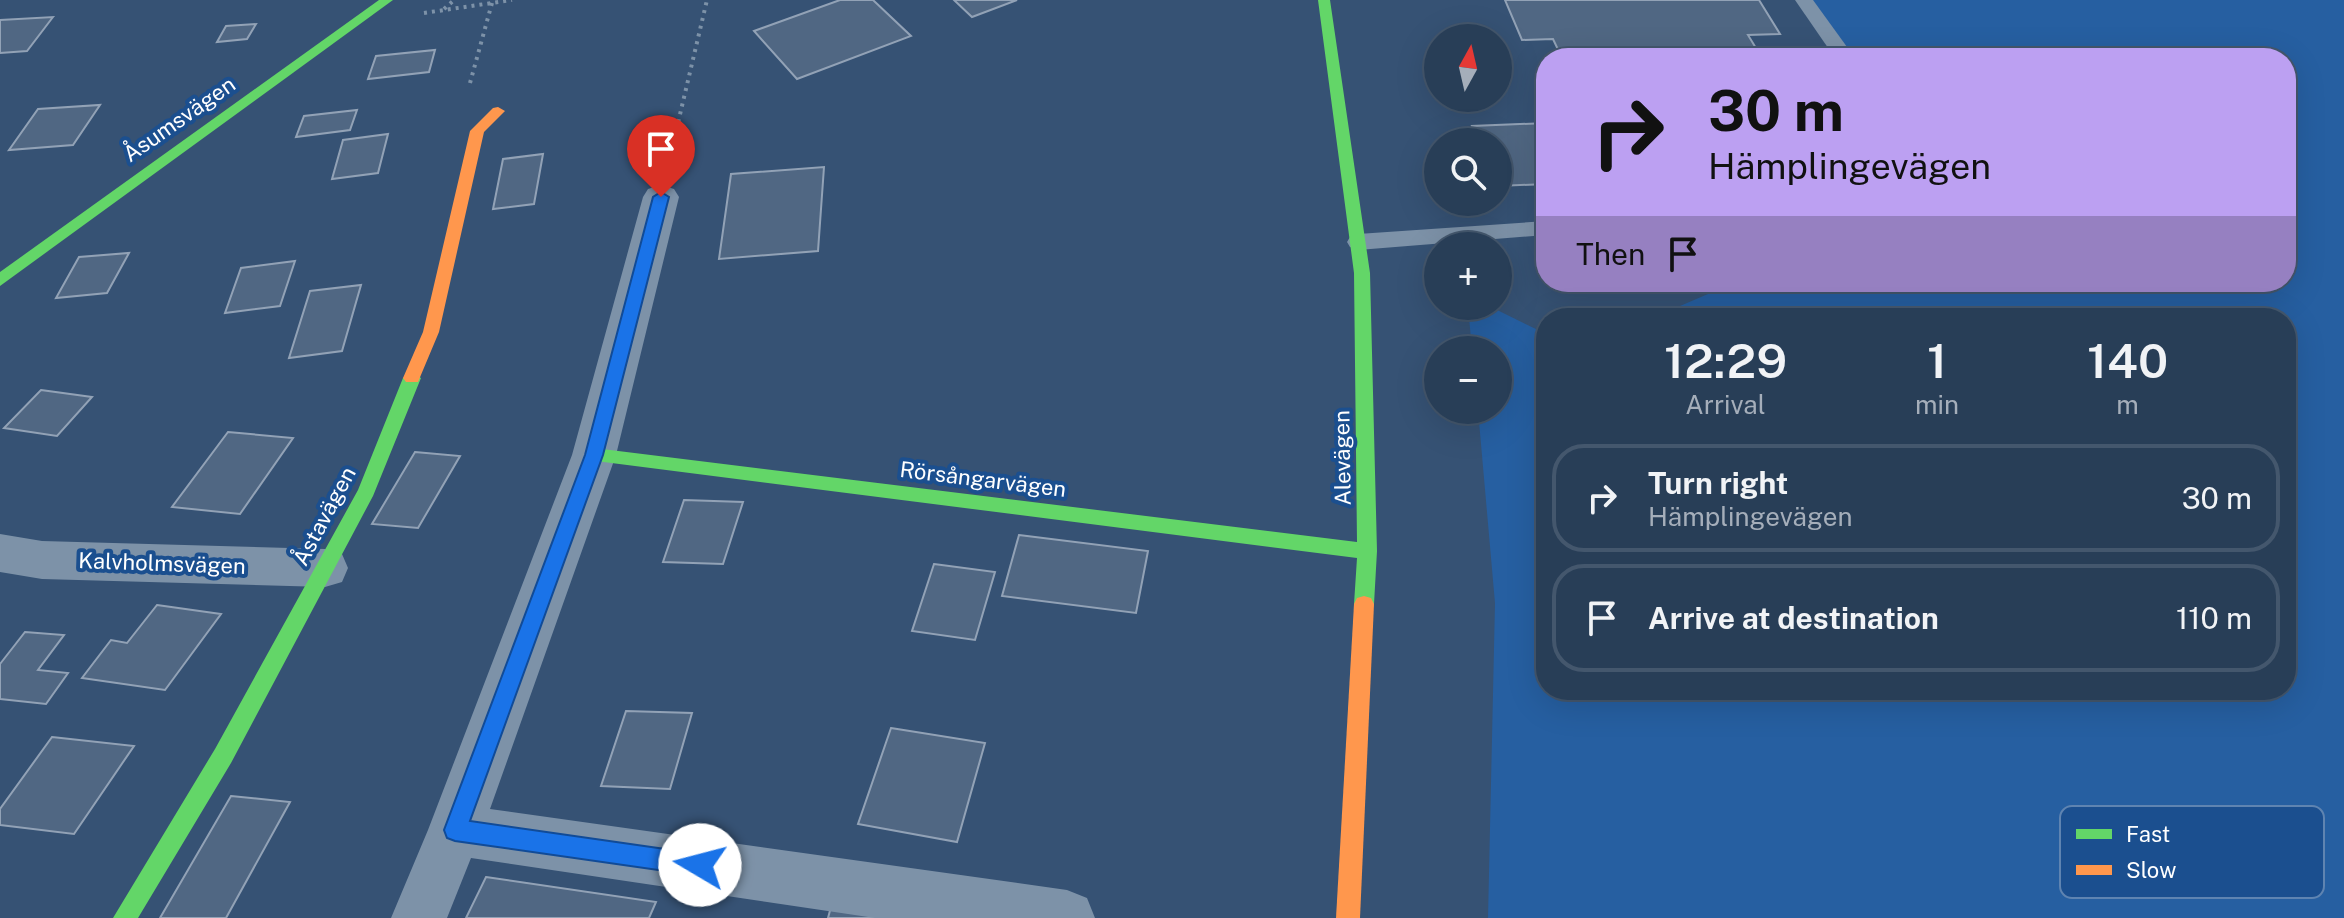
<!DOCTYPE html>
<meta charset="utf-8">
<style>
body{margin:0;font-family:"Public Sans",sans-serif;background:#30455d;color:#f1f3f6;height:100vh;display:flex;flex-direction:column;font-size:30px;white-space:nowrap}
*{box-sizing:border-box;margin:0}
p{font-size:26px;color:#a5aeba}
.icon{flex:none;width:44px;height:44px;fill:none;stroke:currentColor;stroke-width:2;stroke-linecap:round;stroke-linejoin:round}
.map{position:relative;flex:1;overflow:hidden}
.panel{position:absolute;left:1536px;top:308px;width:760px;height:392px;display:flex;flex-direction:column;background:#283e57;border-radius:32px;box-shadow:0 8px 32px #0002,0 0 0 2px #44576d}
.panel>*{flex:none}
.hud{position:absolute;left:1536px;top:48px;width:760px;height:244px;border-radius:32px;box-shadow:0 8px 32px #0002,0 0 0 2px #44576d;background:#bca0f2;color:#111;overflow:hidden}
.needle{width:52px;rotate:8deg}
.buttons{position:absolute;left:1424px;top:24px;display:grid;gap:16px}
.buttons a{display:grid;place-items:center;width:88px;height:88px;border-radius:50%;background:#283e57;box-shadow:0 8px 32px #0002,0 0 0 2px #44576d;font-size:40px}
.pin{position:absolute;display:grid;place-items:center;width:68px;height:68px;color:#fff;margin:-82px -34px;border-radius:50% 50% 50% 0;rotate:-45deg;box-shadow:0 0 8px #0007}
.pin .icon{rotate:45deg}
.me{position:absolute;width:88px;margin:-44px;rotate:278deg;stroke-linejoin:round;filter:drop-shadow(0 0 6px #0008)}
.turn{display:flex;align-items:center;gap:28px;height:168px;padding:0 40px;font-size:36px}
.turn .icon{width:104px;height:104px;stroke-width:2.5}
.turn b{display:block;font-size:56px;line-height:68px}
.then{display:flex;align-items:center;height:76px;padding:0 40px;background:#0003;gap:16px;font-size:30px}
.eta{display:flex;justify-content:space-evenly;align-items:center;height:136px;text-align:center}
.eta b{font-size:48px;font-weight:600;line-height:56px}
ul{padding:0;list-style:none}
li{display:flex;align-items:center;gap:24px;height:108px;margin:0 16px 12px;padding:0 24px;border:4px solid #44576d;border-radius:32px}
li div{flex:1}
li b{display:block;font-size:30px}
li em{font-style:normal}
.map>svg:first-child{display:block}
</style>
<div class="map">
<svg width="2344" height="918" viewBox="0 0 2344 918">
<rect width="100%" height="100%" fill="#365274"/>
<polygon fill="#265fa1" points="1804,0 2344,0 2344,918 1488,918 1495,603 1478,410 1498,410 1498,350 1472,350 1468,306 1489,306 1546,334 1546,690 2286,690 2286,318 1652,318 1736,282 2286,282 2286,58 1845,58"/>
<g fill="#506783" stroke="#92a2b6" stroke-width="2">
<polygon points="840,0 873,0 911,36 797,79 754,31"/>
<polygon points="954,0 1017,0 972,17"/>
<polygon points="1505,0 1759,0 1780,34 1748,35 1762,58 1562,58 1553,39 1522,40"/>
<polygon points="53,17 27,51 0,53 0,20"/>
<polygon points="256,24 247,39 217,42 226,26"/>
<polygon points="435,50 429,72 368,79 376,56"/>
<polygon points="100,105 73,145 9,150 38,109"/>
<polygon points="357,110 350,130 296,137 304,116"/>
<polygon points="1546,123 1546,184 1498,186 1498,142 1478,142 1472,126"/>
<polygon points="388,134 378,173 332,179 343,140"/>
<polygon points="543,154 534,204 493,209 503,159"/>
<polygon points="824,167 818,251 719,259 731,174"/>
<polygon points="129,253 107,293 56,298 79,257"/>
<polygon points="295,261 280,306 225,313 241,268"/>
<polygon points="361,285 342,351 289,358 310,291"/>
<polygon points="41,390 92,397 57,436 4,428"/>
<polygon points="228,432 293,438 240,514 172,507"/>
<polygon points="415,452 460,456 418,528 372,524"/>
<polygon points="684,500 743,502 723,564 663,562"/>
<polygon points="1019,535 1148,551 1136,613 1002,596"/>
<polygon points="934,564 995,572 975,640 912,631"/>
<polygon points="157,605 221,614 165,690 82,678 111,640 127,643"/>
<polygon points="25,632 64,635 38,670 68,673 46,704 0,699 0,664"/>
<polygon points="626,711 692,713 670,789 601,786"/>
<polygon points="891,728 985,743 957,842 858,824"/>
<polygon points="52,737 134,746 74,834 0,825 0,809"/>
<polygon points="231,796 290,802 226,918 160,918"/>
<polygon points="486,877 656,902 649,918 466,918"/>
<polygon points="832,903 944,918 828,918"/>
</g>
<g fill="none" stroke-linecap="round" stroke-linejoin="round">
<g stroke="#7d92a8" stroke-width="4" stroke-dasharray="3 5" stroke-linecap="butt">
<polyline points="444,9 454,0"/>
<polyline points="424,13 512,0"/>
<polyline points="470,83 492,3"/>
<polyline points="669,161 707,0"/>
</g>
<g fill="#7d92a8" fill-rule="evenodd">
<polygon points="1795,0 1813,0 1855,58 1835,58"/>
<polygon points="1546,221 1546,235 1358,250 1350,247 1347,242 1350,237 1358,234"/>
</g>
<g fill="#7d92a8" fill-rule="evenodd">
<polygon points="661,185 674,189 679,197 616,455 490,809 1067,890 1087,898 1095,918 875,918 471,858 447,918 391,918 428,830 572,455 643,197 648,189"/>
<polygon points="0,534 42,541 325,549 342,554 348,568 342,582 325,587 42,579 0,572"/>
</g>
<g fill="#63d668" fill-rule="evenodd">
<polygon points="379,0 393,0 0,286 0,272"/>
<polygon points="1318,0 1330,0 1370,273 1377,551 1374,604 1371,610 1364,612 1357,610 1354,604 1357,558 588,460 585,455 588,450 594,448 1357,542 1354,273"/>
<polygon points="412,372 421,378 373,496 231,763 138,918 113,918 215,749 358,490 403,378"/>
</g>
<g fill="#ff974d" fill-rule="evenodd">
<polygon points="498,107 505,111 484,132 439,332 418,382 406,382 403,378 423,332 470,131 493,108"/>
<polygon points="1364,596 1371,598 1374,604 1360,918 1336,918 1354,604 1357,598"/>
</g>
</g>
<polygon fill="#1a73e8" stroke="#114b97" stroke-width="2" points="661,192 669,197 603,455 470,821 700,854 708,857 711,865 708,873 700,876 455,841 447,838 444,830 585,455 653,197"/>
<g text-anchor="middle" stroke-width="8" stroke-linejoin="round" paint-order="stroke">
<g font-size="22" fill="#fff" stroke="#1b4f8f">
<text transform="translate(179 119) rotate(-35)" y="8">Åsumsvägen</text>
<text transform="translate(1342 458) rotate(-91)" y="8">Alevägen</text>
<text transform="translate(983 479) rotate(7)" y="8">Rörsångarvägen</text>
<text transform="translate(324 516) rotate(-62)" y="8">Åstavägen</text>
<text transform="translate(162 563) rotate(2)" y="8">Kalvholmsvägen</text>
</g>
</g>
<rect x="2060" y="806" width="264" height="92" rx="12" fill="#1b4f8f" stroke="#5f84b1" stroke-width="2"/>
<rect x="2076" y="829" width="36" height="10" fill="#63d668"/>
<rect x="2076" y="865" width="36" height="10" fill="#ff974d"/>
<g font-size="22" fill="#fff">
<text x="2126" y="842">Fast</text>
<text x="2126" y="878">Slow</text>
</g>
</svg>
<div class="buttons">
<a><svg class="needle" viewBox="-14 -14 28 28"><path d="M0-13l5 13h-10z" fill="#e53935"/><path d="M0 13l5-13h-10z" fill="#a5aeba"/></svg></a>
<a><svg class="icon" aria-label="search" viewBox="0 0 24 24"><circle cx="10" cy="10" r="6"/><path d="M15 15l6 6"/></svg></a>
<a>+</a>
<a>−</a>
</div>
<div class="pin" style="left:661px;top:197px;background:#d93025"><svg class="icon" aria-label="arrive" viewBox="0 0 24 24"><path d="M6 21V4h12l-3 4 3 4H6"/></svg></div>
<svg class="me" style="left:700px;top:865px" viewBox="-20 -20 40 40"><circle r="19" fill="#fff"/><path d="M0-13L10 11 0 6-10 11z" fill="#1a73e8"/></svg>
<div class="hud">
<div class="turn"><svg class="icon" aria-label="right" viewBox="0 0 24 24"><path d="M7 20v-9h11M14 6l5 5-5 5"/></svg><div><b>30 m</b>Hämplingevägen</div></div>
<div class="then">Then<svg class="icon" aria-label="arrive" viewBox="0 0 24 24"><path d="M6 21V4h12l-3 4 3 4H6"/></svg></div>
</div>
<section class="panel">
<div class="eta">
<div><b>12:29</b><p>Arrival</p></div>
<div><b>1</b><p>min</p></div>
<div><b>140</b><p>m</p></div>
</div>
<ul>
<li><svg class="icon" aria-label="right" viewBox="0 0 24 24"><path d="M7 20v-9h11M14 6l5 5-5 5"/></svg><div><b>Turn right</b><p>Hämplingevägen</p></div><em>30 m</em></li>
<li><svg class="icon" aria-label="arrive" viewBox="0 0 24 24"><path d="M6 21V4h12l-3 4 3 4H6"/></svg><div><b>Arrive at destination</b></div><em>110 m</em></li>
</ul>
</section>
</div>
